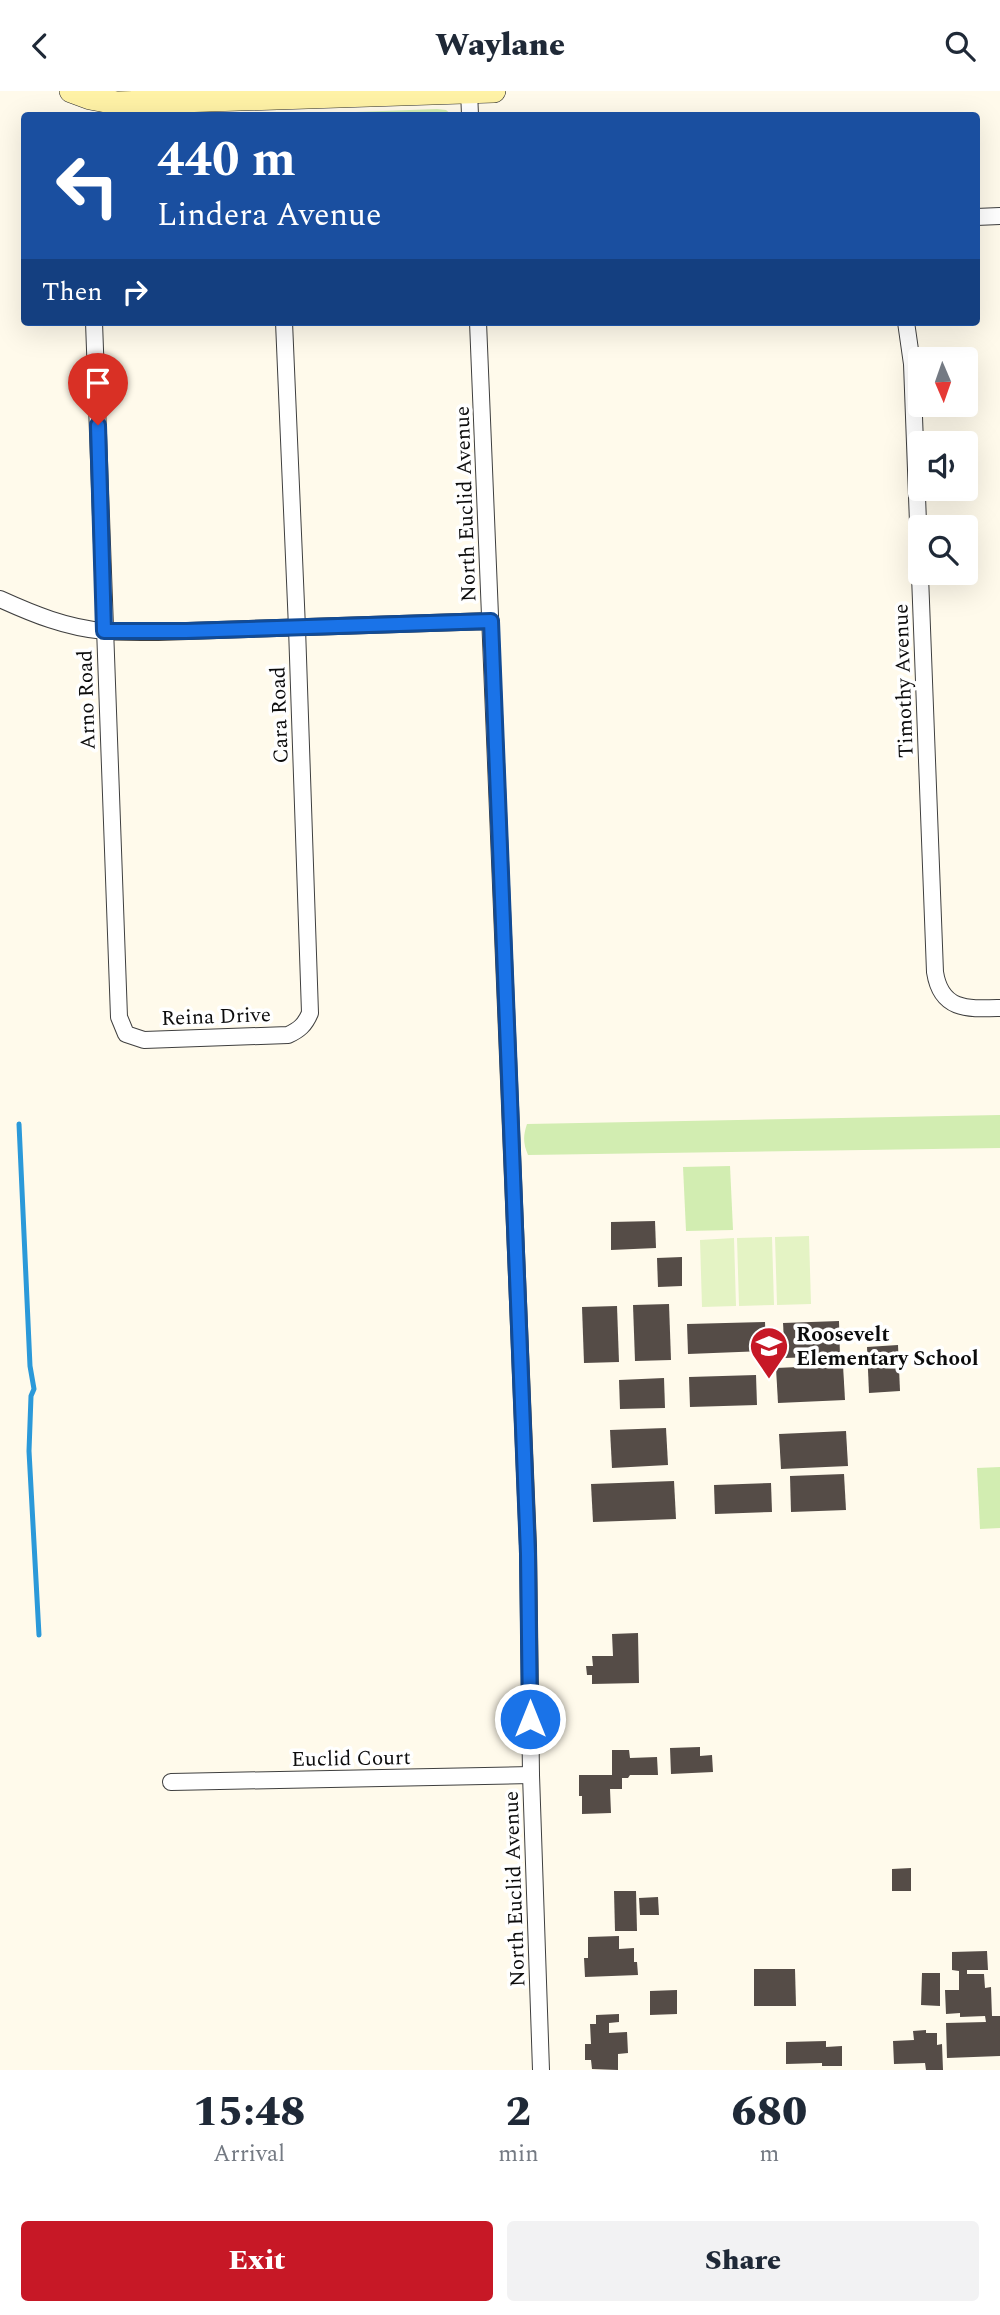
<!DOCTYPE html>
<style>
body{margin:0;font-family:Spectral,serif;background:#f2f2f3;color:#1f2937;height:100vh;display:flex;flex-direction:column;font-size:26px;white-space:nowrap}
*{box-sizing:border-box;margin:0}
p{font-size:23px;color:#747a83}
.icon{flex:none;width:38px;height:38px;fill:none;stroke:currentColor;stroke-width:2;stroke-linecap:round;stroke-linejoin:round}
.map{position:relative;height:1979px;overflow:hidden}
.details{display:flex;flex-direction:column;background:#fff;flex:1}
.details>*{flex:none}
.hud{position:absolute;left:21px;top:21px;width:959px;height:214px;border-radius:7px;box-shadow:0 7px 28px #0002;background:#1a4fa0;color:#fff;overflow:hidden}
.needle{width:46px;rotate:178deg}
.fabs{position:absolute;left:908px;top:256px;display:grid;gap:14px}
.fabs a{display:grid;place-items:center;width:70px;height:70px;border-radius:7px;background:#fff;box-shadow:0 7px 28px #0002;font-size:35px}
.pin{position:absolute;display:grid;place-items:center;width:60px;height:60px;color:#fff;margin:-72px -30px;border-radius:50% 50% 50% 0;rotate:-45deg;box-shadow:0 0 7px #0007}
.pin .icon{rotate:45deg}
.me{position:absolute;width:77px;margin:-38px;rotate:0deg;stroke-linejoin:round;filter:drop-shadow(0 0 5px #0008)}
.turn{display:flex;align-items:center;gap:24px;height:147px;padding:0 21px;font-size:32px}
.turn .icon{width:91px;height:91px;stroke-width:2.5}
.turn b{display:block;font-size:49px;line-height:60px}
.then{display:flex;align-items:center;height:66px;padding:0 21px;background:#0003;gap:14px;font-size:26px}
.eta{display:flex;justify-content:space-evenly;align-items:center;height:119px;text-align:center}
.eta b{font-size:42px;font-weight:800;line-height:49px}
.action{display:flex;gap:14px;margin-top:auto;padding:14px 21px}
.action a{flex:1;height:80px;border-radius:7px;background:#c71826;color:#fff;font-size:28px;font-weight:800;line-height:80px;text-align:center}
.action a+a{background:#f2f2f3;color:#1f2937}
header{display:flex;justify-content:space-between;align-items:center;height:91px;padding:0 21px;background:#fff;font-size:32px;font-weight:800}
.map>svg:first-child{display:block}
</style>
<header><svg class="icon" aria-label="back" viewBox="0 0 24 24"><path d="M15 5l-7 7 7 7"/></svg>Waylane<svg class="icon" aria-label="search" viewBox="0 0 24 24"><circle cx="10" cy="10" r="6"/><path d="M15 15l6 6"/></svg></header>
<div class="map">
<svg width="1000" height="1979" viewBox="0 0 1000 1979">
<rect width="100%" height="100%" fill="#fffaeb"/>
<g fill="#d2edb1">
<polygon points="437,18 446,19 452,24 274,24"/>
<path d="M1000 1024V1057L528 1064C523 1052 523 1045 527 1033Z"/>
<polygon points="730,1075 733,1139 686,1140 683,1076"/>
<polygon points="1000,1376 1000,1437 980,1438 977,1377"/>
</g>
<g fill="#e4f3c4">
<polygon points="809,1145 811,1213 777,1214 775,1146"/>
<polygon points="772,1146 774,1214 739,1215 737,1147"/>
<polygon points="734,1147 736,1215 702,1216 700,1149"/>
</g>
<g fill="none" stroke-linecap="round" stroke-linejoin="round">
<polyline stroke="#2b99d9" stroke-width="5" points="19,1033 30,1275 34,1298 31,1305 29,1360 39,1544"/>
</g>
<g fill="#554c47">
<polygon points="655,1130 656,1157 611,1159 611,1131"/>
<polygon points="682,1166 682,1195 658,1196 657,1167"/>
<polygon points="669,1213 671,1269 635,1270 633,1214"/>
<polygon points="617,1215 619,1271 584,1272 582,1216"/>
<polygon points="839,1230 840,1265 785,1267 783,1232"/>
<polygon points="765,1231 766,1260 688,1263 687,1233"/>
<polygon points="898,1254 900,1300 869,1302 867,1256"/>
<polygon points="843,1274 845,1309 778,1312 776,1277"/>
<polygon points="756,1284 757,1314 690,1316 689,1286"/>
<polygon points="664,1287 665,1317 620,1318 619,1289"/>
<polygon points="666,1337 668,1374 612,1377 610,1339"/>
<polygon points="846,1340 848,1375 781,1378 779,1343"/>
<polygon points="844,1383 846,1419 791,1421 790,1385"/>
<polygon points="674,1390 676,1428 593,1431 591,1393"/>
<polygon points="771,1392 772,1421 715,1423 714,1394"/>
<polygon points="638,1542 639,1592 592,1593 592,1584 587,1584 586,1575 593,1575 592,1565 613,1565 612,1543"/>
<polygon points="700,1656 700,1665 712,1664 713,1681 671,1683 670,1657"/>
<polygon points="612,1659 629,1659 630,1667 657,1666 658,1684 630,1684 628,1687 622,1687 622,1698 610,1698 611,1722 582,1723 582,1705 579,1705 579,1684 612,1684"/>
<polygon points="911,1777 911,1800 892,1800 892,1778"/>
<polygon points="614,1800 636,1800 637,1840 615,1840"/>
<polygon points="658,1806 659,1824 640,1824 639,1807"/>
<polygon points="619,1845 619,1858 634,1857 634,1871 637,1871 638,1884 585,1886 584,1867 588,1867 588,1846"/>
<polygon points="987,1860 988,1879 967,1879 967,1883 984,1883 985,1897 991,1896 992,1925 1000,1925 1000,1965 947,1967 946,1932 986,1931 985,1925 960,1926 960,1922 946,1923 945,1899 959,1899 959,1880 952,1879 952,1861"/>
<polygon points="754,1878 795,1878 796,1915 754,1915"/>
<polygon points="922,1882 940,1882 940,1915 921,1914"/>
<polygon points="677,1899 677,1923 650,1924 650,1900"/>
<polygon points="619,1923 619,1931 609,1932 609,1942 627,1941 628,1962 618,1963 618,1979 592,1978 591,1969 585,1969 585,1953 591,1953 590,1933 596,1933 596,1924"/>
<polygon points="926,1939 926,1942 937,1942 937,1954 942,1953 943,1979 926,1979 925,1972 894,1973 893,1950 914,1949 913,1940"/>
<polygon points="826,1950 826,1956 842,1955 842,1975 822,1975 822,1972 786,1973 786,1951"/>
</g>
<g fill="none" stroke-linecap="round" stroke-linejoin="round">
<g stroke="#3f3f3f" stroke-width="18">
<g id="street">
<polyline points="469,0 470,24"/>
<polyline points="976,126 1000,125"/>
<path d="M94 231 119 926 126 943 144 949 288 944C299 939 305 934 310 922L297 537 284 231"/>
<polyline points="478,231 528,1455 531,1684 541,1979"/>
<path d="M906 231 912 273 935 881C941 920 968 918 1000 917"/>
<path d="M0 508C33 523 67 537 104 540 122 541 140 541 158 541L491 530"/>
<polyline points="171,1691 531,1684"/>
</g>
</g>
<g stroke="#2e2e2e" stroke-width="24">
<polyline id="secondary" points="71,0 90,7 117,12 494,0"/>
</g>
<use href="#street" stroke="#fff" stroke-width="16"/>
<use href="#secondary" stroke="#fff2a6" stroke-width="23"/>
</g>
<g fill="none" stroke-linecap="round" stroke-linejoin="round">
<g stroke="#114b97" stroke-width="18">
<polyline id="route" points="98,334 104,540 186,540 491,530 528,1463 530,1628"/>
</g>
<use href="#route" stroke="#1a73e8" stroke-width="12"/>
</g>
<defs>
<g id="school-pin" transform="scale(2.0125)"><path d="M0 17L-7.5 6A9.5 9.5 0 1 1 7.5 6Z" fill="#c71826" stroke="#fff"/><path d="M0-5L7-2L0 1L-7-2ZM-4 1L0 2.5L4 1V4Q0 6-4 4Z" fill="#fff"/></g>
</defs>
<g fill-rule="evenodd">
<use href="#school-pin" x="769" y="1255"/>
</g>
<g text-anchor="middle" stroke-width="7" stroke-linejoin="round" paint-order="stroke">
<g font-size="21" fill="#0c0c0c" stroke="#fff">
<text transform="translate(465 413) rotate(-92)" y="7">North Euclid Avenue</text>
<text transform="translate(903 590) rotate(-92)" y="7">Timothy Avenue</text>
<text transform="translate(86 609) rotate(-92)" y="7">Arno Road</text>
<text transform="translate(279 624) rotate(-92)" y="7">Cara Road</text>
<text transform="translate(216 925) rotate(-2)" y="7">Reina Drive</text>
<text transform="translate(351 1667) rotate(-1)" y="7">Euclid Court</text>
<text transform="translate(514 1798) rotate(-92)" y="7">North Euclid Avenue</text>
</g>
<g font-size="21" font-weight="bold" fill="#0c0c0c" stroke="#fff" text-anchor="start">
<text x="796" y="1250">Roosevelt<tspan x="796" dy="24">Elementary School</tspan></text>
</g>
</g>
</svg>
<div class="fabs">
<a><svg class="needle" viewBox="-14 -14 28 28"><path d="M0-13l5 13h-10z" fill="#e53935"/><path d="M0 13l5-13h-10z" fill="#747a83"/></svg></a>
<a><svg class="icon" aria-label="sound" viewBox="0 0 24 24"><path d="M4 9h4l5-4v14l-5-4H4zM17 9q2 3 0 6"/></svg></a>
<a><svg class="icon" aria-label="search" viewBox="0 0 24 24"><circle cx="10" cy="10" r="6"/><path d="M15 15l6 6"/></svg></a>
</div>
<div class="pin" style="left:98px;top:334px;background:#d93025"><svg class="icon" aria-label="arrive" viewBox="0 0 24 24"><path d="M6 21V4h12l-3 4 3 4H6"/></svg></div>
<svg class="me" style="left:530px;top:1628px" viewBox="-20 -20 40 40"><circle r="17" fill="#1a73e8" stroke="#fff" stroke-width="3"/><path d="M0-11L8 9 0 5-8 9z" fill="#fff"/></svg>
<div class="hud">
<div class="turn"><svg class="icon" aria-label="left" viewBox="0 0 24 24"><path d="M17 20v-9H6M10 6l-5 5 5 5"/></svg><div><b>440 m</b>Lindera Avenue</div></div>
<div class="then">Then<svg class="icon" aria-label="right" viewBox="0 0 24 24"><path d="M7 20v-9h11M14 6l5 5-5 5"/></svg></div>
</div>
</div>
<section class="details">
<div class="eta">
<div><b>15:48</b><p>Arrival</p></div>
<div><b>2</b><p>min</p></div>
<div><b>680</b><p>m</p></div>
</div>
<div class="action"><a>Exit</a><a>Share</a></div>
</section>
